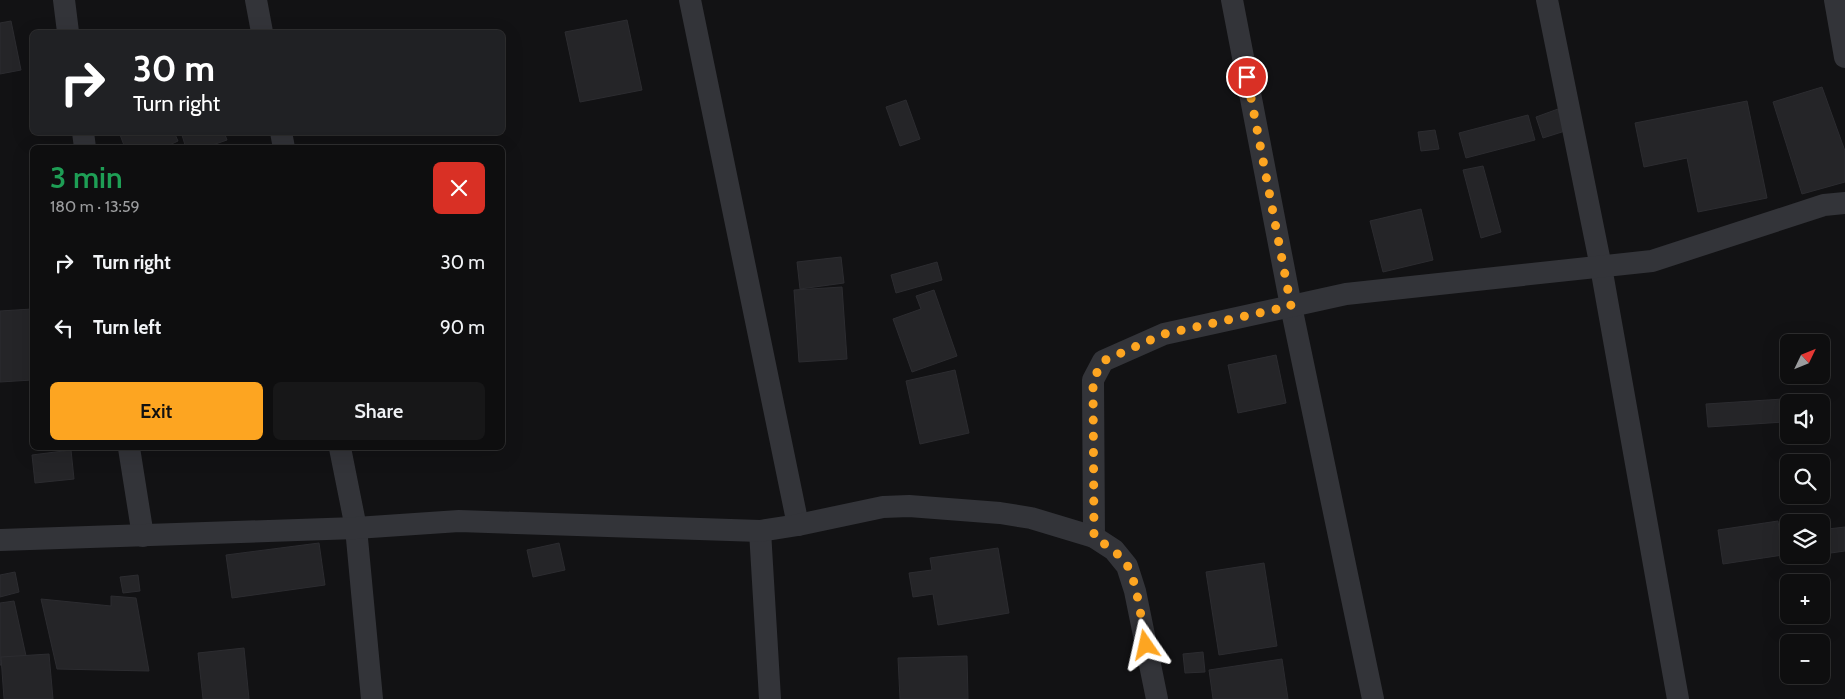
<!DOCTYPE html>
<meta charset="utf-8">
<style>
body{margin:0;font-family:Cabin,sans-serif;background:#171718;color:#f1f3f6;height:100vh;display:flex;flex-direction:column;font-size:19px;white-space:nowrap}
*{box-sizing:border-box;margin:0}
p{font-size:16px;color:#9b9c9e}
.icon{flex:none;width:28px;height:28px;fill:none;stroke:currentColor;stroke-width:2;stroke-linecap:round;stroke-linejoin:round}
.map{position:relative;flex:1;overflow:hidden}
.panel{position:absolute;left:30px;top:145px;width:475px;height:305px;display:flex;flex-direction:column;background:#0e0e0f;border-radius:8px;box-shadow:0 5px 20px #0002,0 0 0 1px #2e2e2f}
.panel>*{flex:none}
.guide{position:absolute;left:30px;top:30px;width:475px;height:105px;border-radius:8px;box-shadow:0 5px 20px #0002,0 0 0 1px #2e2e2f;background:#202124;color:#fff;overflow:hidden}
.needle{width:32px;rotate:47deg}
.tools{position:absolute;left:1780px;top:334px;display:grid;gap:10px}
.tools a{display:grid;place-items:center;width:50px;height:50px;border-radius:8px;background:#0e0e0f;box-shadow:0 5px 20px #0002,0 0 0 1px #2e2e2f;font-size:25px}
.pin{position:absolute;display:grid;place-items:center;width:42px;height:42px;color:#fff;margin:-21px;border:2px solid #fff;border-radius:50%;box-shadow:0 1px 5px #0007}
.me{position:absolute;width:55px;margin:-28px;rotate:349deg;stroke-linejoin:round;filter:drop-shadow(0 0 4px #0008)}
.turn{display:flex;align-items:center;gap:18px;height:105px;padding:0 20px;font-size:22px}
.turn .icon{width:65px;height:65px;stroke-width:2.5}
.turn b{display:block;font-size:35px;line-height:42px}
.round{display:grid;place-items:center;flex:none;width:52px;height:52px;border-radius:8px;background:#171718}
.summary{display:flex;align-items:center;justify-content:space-between;height:85px;padding:0 20px}
h1{font-size:30px;font-weight:600;line-height:38px;color:#1e9e55}
.cta{display:flex;gap:10px;margin-top:auto;padding:10px 20px}
.cta a{flex:1;height:58px;border-radius:8px;background:#fda521;color:#111;font-size:20px;font-weight:600;line-height:58px;text-align:center}
.cta a+a{background:#171718;color:#f1f3f6}
ul{padding:0;list-style:none}
li{display:flex;align-items:center;gap:15px;height:65px;padding:0 20px}
li div{flex:1}
li b{display:block;font-size:19px}
li em{font-style:normal}
.map>svg:first-child{display:block}
</style>
<div class="map">
<svg width="1845" height="699" viewBox="0 0 1845 699">
<rect width="100%" height="100%" fill="#121214"/>
<g fill="#252528" stroke="#2c2c30">
<polygon points="627,20 642,90 580,102 565,32"/>
<polygon points="11,21 21,70 0,74 0,23"/>
<polygon points="1822,87 1845,151 1845,182 1802,194 1773,102"/>
<polygon points="906,100 920,139 900,146 886,107"/>
<polygon points="1747,101 1767,198 1698,212 1687,158 1644,167 1635,123"/>
<polygon points="1558,109 1565,131 1543,138 1536,117"/>
<polygon points="1528,115 1535,140 1466,158 1459,133"/>
<polygon points="1435,130 1439,149 1421,151 1418,132"/>
<polygon points="119,132 174,132 178,141 163,148 125,148"/>
<polygon points="181,132 224,132 227,140 204,148 186,148"/>
<polygon points="1483,166 1501,232 1481,238 1463,170"/>
<polygon points="1421,209 1433,260 1383,272 1370,221"/>
<polygon points="841,257 844,283 800,289 797,262"/>
<polygon points="937,262 942,280 896,293 891,275"/>
<polygon points="842,287 847,359 799,362 794,290"/>
<polygon points="934,290 957,356 912,372 893,319 921,309 916,296"/>
<polygon points="32,309 32,380 0,382 0,311"/>
<polygon points="1276,355 1286,403 1238,413 1228,365"/>
<polygon points="955,370 969,433 920,444 906,381"/>
<polygon points="1783,399 1784,422 1708,427 1706,404"/>
<polygon points="71,450 74,479 35,483 32,455"/>
<polygon points="1778,521 1783,555 1723,564 1718,530"/>
<polygon points="1845,527 1845,551 1831,553 1828,529"/>
<polygon points="319,543 325,585 232,598 226,555"/>
<polygon points="559,543 565,570 533,577 527,550"/>
<polygon points="998,548 1009,613 938,625 933,594 913,597 909,573 932,570 930,558"/>
<polygon points="1264,563 1277,646 1219,655 1206,572"/>
<polygon points="15,572 19,592 0,597 0,575"/>
<polygon points="138,575 140,591 123,593 120,577"/>
<polygon points="111,596 136,598 149,671 57,669 41,599 111,606"/>
<polygon points="14,601 28,665 0,665 0,603"/>
<polygon points="244,648 249,699 203,699 198,653"/>
<polygon points="1203,652 1205,672 1185,673 1183,654"/>
<polygon points="49,654 53,699 4,699 1,657"/>
<polygon points="967,656 968,699 900,699 898,658"/>
<polygon points="1282,659 1288,699 1213,699 1209,670"/>
</g>
<g fill="none" stroke-linecap="round" stroke-linejoin="round">
<g stroke="#333439" stroke-width="22">
<polyline points="64,0 68,32"/>
<polyline points="256,0 262,32"/>
<polyline points="690,0 798,525"/>
<polyline points="1232,0 1291,306 1373,699"/>
<polyline points="1547,0 1601,267 1678,699"/>
<polyline points="1835,0 1845,57"/>
<polyline points="83,132 85,148"/>
<polyline points="281,132 284,148"/>
<polyline points="129,448 143,536"/>
<polyline points="340,448 356,528 372,699"/>
<polyline points="760,531 770,699"/>
<polyline points="1094,537 1093,380 1103,361 1164,334 1346,294 1652,261 1824,205 1845,203"/>
<polyline points="0,540 356,528 459,521 760,531 798,525 883,507 909,506 1000,513 1031,518 1094,537 1114,550 1127,566 1135,591 1157,699"/>
</g>
</g>
<g fill="none" stroke-linecap="round" stroke-linejoin="round">
<path stroke="#fda521" stroke-width="9" stroke-dasharray="0 16.2" d="M1146 645C1142 625 1137 581 1127 565 1119 553 1106 545 1094 537L1093 380 1103 361 1164 334 1291 306 1247 77"/>
</g>
</svg>
<div class="tools">
<a><svg class="needle" viewBox="-14 -14 28 28"><path d="M0-13l5 13h-10z" fill="#e53935"/><path d="M0 13l5-13h-10z" fill="#9b9c9e"/></svg></a>
<a><svg class="icon" aria-label="sound" viewBox="0 0 24 24"><path d="M4 9h4l5-4v14l-5-4H4zM17 9q2 3 0 6"/></svg></a>
<a><svg class="icon" aria-label="search" viewBox="0 0 24 24"><circle cx="10" cy="10" r="6"/><path d="M15 15l6 6"/></svg></a>
<a><svg class="icon" aria-label="layers" viewBox="0 0 24 24"><path d="M12 4l9 5-9 5-9-5zM3 14l9 5 9-5"/></svg></a>
<a>+</a>
<a>−</a>
</div>
<div class="pin" style="left:1247px;top:77px;background:#d93025"><svg class="icon" aria-label="arrive" viewBox="0 0 24 24"><path d="M6 21V4h12l-3 4 3 4H6"/></svg></div>
<svg class="me" style="left:1146px;top:645px" viewBox="-20 -20 40 40"><path d="M0-17L14 15 0 8-14 15z" fill="#fda521" stroke="#fff" stroke-width="4"/></svg>
<div class="guide">
<div class="turn"><svg class="icon" aria-label="right" viewBox="0 0 24 24"><path d="M7 20v-9h11M14 6l5 5-5 5"/></svg><div><b>30 m</b>Turn right</div></div>
</div>
<section class="panel">
<div class="summary"><div><h1>3 min</h1><p>180 m · 13:59</p></div><a class="round" style="background:#d93025;color:#fff"><svg class="icon" aria-label="close" viewBox="0 0 24 24"><path d="M6 6l12 12M18 6L6 18"/></svg></a></div>
<ul>
<li><svg class="icon" aria-label="right" viewBox="0 0 24 24"><path d="M7 20v-9h11M14 6l5 5-5 5"/></svg><div><b>Turn right</b></div><em>30 m</em></li>
<li><svg class="icon" aria-label="left" viewBox="0 0 24 24"><path d="M17 20v-9H6M10 6l-5 5 5 5"/></svg><div><b>Turn left</b></div><em>90 m</em></li>
</ul>
<div class="cta"><a>Exit</a><a>Share</a></div>
</section>
</div>
